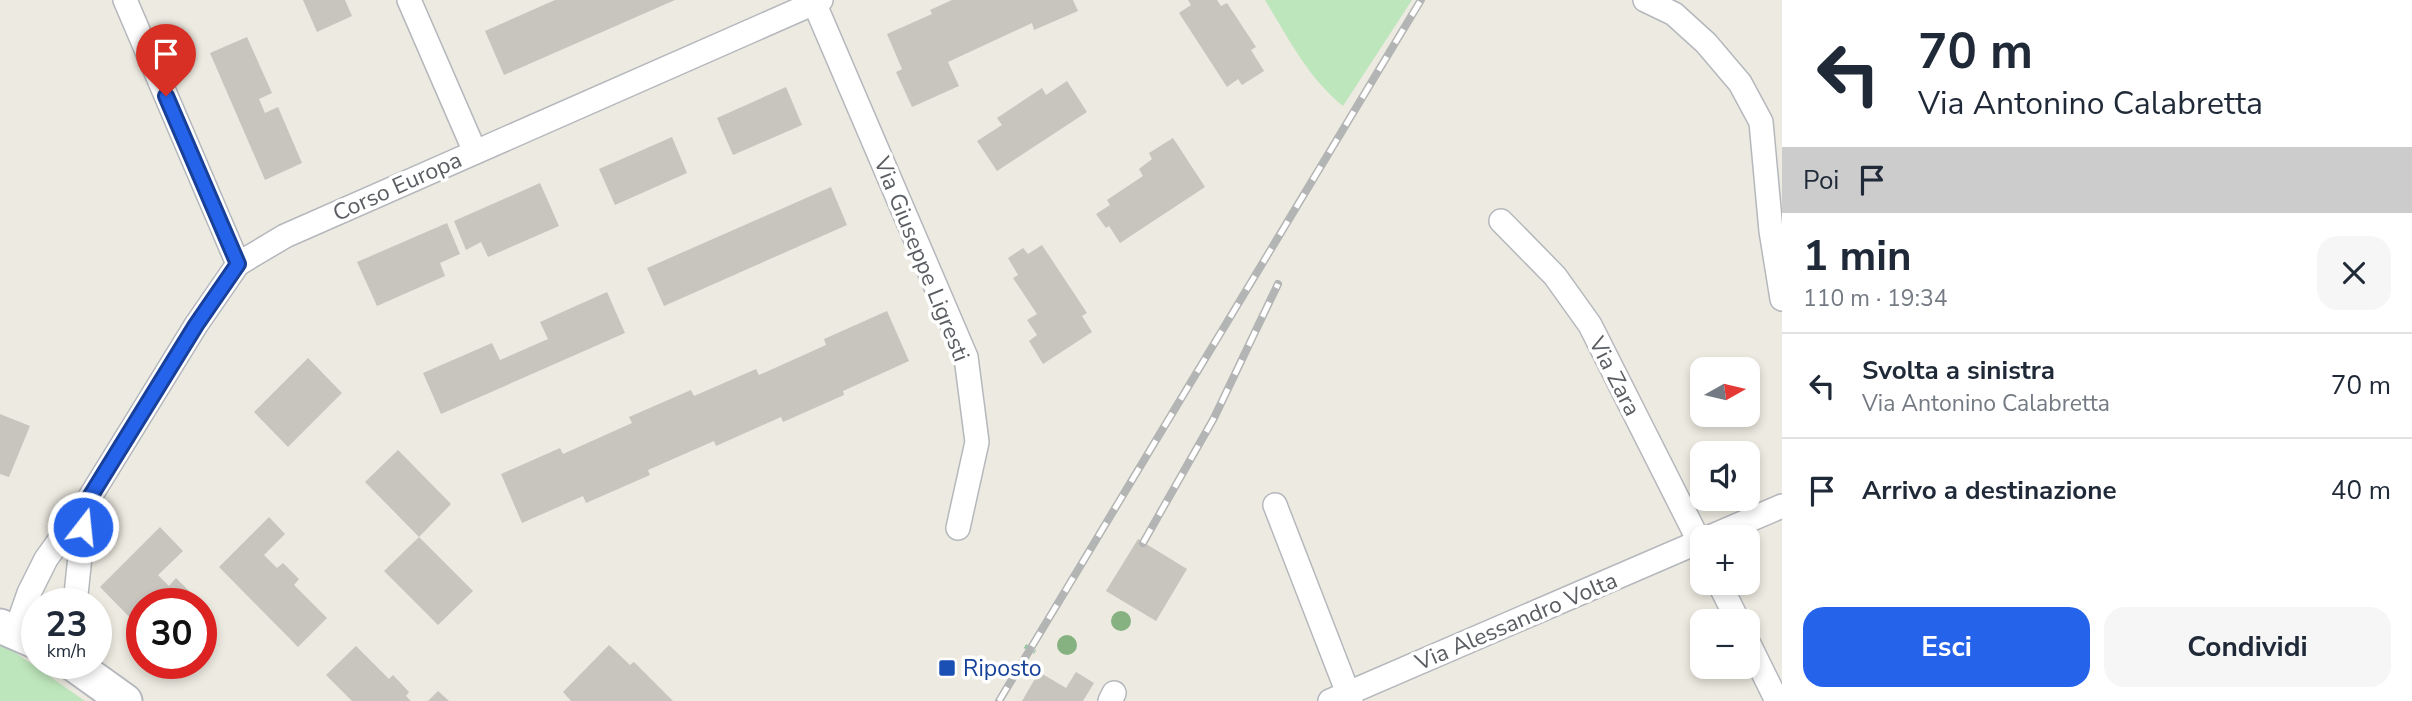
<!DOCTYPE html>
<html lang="it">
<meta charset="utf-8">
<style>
body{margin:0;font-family:"Nunito Sans",sans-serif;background:#f6f6f7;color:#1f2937;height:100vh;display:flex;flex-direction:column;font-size:26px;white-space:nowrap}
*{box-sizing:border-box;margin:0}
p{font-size:23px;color:#747a83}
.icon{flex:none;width:38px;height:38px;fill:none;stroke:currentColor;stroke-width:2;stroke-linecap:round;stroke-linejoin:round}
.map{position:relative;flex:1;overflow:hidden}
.panel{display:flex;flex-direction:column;background:#fff;width:630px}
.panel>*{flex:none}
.top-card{background:#fff;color:#1f2937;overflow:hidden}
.needle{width:46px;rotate:82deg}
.buttons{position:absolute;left:1690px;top:357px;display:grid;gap:14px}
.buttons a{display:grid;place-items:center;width:70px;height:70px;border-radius:14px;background:#fff;box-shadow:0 4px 10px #0003;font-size:35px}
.speed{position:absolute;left:21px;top:588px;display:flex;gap:14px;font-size:35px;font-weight:700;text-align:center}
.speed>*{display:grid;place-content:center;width:91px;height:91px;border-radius:50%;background:#fff;box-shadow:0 4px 10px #0003;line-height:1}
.speed small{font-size:18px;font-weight:400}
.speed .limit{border:10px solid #d22;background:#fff;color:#111}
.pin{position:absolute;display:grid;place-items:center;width:60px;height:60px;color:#fff;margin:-72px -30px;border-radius:50% 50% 50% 0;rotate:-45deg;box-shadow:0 0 7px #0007}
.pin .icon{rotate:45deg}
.me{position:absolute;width:77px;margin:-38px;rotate:16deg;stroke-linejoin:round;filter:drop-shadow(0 0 5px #0008)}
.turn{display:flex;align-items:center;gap:24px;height:147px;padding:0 21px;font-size:32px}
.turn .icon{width:91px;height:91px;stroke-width:2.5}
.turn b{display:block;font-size:49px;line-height:60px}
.then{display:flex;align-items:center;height:66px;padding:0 21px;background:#0003;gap:14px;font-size:26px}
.round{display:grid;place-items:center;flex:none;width:74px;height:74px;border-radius:21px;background:#f6f6f7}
.summary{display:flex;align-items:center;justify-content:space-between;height:119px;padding:0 21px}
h1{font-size:42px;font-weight:700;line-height:52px}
.action{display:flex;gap:14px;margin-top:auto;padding:14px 21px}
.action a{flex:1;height:80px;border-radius:21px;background:#2563eb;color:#fff;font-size:28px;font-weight:700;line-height:80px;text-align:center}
.action a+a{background:#f6f6f7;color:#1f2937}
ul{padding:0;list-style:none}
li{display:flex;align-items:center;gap:21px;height:105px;padding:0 21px;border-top:2px solid #e0e1e3}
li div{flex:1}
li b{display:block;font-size:26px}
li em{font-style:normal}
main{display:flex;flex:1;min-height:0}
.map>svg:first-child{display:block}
</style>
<main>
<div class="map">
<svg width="1782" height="701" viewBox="0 0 1782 701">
<rect width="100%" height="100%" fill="#edeae1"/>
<g fill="#bee6bc">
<path d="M1265 0H1412L1343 106C1308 78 1288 38 1265 0Z"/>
<polygon points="0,645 13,651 85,701 0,701"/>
</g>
<g fill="#c8c4be">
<polygon points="303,0 345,0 352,16 317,32"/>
<polygon points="555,0 675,0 504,75 485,31"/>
<polygon points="952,0 1073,0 1078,11 1034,30 1032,23 948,62 959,86 912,107 896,72 902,69 887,34 932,14 930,10"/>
<polygon points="1188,0 1217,0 1221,6 1227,3 1256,47 1251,50 1264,71 1242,85 1238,79 1227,87 1179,13 1191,5"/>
<polygon points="247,37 272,93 259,99 265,113 278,107 302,163 265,180 210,53"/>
<polygon points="1067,81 1087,112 997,171 977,141 1002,125 997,118 1042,88 1046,95"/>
<polygon points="786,87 802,125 733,155 717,118"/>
<polygon points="672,137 687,173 615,205 599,169"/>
<polygon points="1173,138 1205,187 1120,243 1109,226 1106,228 1096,214 1110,205 1107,200 1143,176 1139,169 1152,159 1149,153"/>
<polygon points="540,183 559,226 488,257 481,242 466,250 454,221"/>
<polygon points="831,187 847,225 664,306 647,268"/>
<polygon points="447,223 460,254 440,263 445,276 377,306 357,262"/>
<polygon points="1042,245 1087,313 1082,316 1092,332 1043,364 1029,341 1037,335 1027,320 1037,314 1013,278 1018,275 1008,258 1023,248 1028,254"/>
<polygon points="607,292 625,333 441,414 423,373 492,343 500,360 548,339 540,322"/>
<polygon points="887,311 909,361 843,391 844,395 783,422 781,417 716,446 714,441 648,470 650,475 586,503 583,496 522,523 501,474 560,448 563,454 632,423 629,417 691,390 694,396 756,369 759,375 826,345 824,339"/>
<polygon points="308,358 342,393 288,447 254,412"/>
<polygon points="0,414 30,426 9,477 0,474"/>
<polygon points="398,450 451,504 419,537 365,482"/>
<polygon points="269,517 285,534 264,555 277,568 283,563 299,579 294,585 327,618 298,647 219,567"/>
<polygon points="160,527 183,551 158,575 169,586 176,578 197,599 193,604 142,604 142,630 100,587"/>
<polygon points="419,537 473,591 438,625 384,571"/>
<polygon points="1138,539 1187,569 1156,621 1106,591"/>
<polygon points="609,645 630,665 634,662 673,701 571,701 563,692"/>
<polygon points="356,646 389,679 393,675 409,692 406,696 411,701 352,701 326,675"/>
<polygon points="1039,672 1066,688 1076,672 1094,683 1083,701 1022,701"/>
<polygon points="438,691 449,701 428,701"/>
</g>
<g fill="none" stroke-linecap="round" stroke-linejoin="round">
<g stroke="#b4b8bc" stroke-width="26">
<g id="street">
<polyline points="125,0 238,264"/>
<polyline points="409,0 475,152"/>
<polyline points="813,0 966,357 977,442 958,528"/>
<polyline points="1645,0 1674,14 1706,43 1740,83 1761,122 1771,231 1782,299"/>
<polyline points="1501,221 1555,276 1590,325 1703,549"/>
<polyline points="1275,505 1351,701"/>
<polyline points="1710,537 1782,506"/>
<polyline points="1719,583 1738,621"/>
<polyline points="75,604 85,509"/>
<polyline points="15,633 29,593 46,559 85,505 196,325 238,264 285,236 821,0"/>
<polyline points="1748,642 1777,701"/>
<polyline points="1110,701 1114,693"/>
<polyline points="1330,701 1703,540"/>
</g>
</g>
<g stroke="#b5b9be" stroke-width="37">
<g id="secondary">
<polyline points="0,626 37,642"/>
<polyline points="72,663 125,701"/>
</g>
</g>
<polyline stroke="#95c8a1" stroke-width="4.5" stroke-dasharray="7 3.5" stroke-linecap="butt" points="1025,646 1035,652"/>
<use href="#street" stroke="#fff" stroke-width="23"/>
<use href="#secondary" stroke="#fff" stroke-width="33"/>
<g stroke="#b3b4b4" stroke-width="8">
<g id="rail">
<polyline points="1143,543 1214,418 1278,284"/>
<polyline points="999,701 1421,0"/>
</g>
</g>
<use href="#rail" stroke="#fff" stroke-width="5" stroke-dasharray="16" stroke-linecap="butt"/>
</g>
<g fill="#86b180">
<circle cx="1121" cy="621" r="10"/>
<circle cx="1067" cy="645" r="10"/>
</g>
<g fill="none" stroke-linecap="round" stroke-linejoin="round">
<g stroke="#184099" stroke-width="18">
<polyline id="route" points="83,527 85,505 196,325 238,264 166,96"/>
</g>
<use href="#route" stroke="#2563eb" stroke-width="12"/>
</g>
<rect fill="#1a4fb4" stroke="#fff" stroke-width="2.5" x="938" y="659" width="18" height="18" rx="3.5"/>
<g text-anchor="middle" stroke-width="7" stroke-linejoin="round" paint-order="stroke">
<g font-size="23" fill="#5a5e63" stroke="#fff">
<text transform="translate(397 186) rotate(-24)" y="8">Corso Europa</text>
<text transform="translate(922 259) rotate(68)" y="8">Via Giuseppe Ligresti</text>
<text transform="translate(1615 376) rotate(63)" y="8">Via Zara</text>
<text transform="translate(1516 621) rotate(-23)" y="8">Via Alessandro Volta</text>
</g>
<g font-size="23" fill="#164399" stroke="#fff" text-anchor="start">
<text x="963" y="676">Riposto</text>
</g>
</g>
</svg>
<div class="buttons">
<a><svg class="needle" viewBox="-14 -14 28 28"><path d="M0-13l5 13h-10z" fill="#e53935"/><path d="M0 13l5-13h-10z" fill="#747a83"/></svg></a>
<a><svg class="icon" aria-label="sound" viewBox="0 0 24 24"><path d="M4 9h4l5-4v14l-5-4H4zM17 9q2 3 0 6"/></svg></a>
<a>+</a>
<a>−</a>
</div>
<div class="speed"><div>23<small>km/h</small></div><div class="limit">30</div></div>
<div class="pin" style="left:166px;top:96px;background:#d93025"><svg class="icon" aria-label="arrive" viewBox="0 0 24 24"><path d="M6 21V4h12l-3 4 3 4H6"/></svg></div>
<svg class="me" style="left:83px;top:527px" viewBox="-20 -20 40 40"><circle r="17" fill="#2563eb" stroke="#fff" stroke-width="3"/><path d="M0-11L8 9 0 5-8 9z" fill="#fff"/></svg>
</div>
<section class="panel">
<div class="top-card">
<div class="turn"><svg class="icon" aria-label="left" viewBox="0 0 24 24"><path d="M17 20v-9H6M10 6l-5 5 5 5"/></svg><div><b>70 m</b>Via Antonino Calabretta</div></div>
<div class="then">Poi<svg class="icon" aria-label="arrive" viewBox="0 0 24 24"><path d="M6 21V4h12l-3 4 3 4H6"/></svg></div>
</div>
<div class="summary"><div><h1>1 min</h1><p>110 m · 19:34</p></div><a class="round"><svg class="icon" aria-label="close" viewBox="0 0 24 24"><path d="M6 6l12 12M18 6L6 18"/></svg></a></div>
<ul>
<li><svg class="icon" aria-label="left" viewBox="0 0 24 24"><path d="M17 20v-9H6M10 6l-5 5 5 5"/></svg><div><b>Svolta a sinistra</b><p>Via Antonino Calabretta</p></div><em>70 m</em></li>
<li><svg class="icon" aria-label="arrive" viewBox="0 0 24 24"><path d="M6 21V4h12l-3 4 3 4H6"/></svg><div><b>Arrivo a destinazione</b></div><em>40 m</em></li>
</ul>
<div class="action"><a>Esci</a><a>Condividi</a></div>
</section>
</main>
